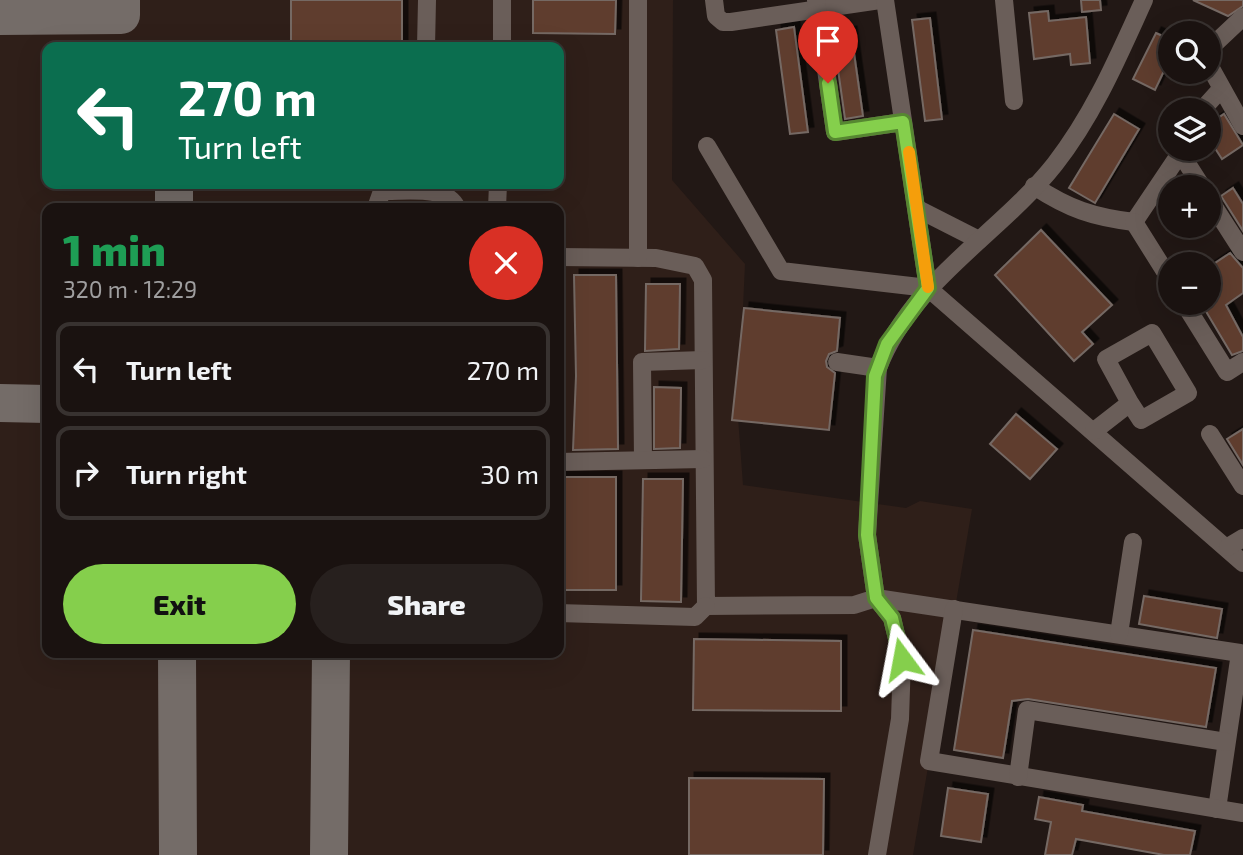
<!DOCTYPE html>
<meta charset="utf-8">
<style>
body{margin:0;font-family:"Exo 2",sans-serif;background:#27201e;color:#f1f3f6;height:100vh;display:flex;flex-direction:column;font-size:26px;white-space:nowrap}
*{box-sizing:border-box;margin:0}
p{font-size:23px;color:#9f9e9f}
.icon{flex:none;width:38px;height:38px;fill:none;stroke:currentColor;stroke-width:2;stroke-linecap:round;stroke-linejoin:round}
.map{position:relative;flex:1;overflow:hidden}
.panel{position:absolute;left:42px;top:203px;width:522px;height:455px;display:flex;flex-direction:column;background:#1a1210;border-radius:14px;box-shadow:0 7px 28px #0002,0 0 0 2px #383230}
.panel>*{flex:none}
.banner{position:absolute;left:42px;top:42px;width:522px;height:147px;border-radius:14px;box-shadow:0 7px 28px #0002,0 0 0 2px #383230;background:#0b6e4f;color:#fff;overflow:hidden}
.controls{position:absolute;left:1158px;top:21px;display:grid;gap:14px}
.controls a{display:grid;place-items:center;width:63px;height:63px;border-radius:50%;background:#1a1210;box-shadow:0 7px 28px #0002,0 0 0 2px #383230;font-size:35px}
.pin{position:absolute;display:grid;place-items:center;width:60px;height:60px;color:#fff;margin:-72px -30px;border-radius:50% 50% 50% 0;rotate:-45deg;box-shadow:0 0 7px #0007}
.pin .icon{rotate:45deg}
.me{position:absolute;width:77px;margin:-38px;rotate:347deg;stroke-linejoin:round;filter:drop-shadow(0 0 5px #0008)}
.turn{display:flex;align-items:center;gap:24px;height:147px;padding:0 21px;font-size:32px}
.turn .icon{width:91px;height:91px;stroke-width:2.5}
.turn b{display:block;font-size:49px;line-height:60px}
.round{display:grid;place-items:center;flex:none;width:74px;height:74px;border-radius:37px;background:#27201e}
.headline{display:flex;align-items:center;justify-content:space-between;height:119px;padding:0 21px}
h1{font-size:42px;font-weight:800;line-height:52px;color:#1e9e55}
.primary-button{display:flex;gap:14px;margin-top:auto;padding:14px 21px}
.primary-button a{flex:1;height:80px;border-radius:42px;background:#85cf4c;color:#111;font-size:28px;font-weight:800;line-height:80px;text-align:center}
.primary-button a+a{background:#27201e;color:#f1f3f6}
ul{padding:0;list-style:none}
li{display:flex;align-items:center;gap:21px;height:94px;margin:0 14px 10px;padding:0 7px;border:4px solid #383230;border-radius:14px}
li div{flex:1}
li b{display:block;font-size:26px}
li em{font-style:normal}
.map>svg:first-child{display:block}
</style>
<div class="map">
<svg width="1243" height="855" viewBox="0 0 1243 855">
<defs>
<filter id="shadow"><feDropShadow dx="5.5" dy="-5.5" stdDeviation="0" flood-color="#0009"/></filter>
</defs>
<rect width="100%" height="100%" fill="#221815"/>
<path fill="#2f1f19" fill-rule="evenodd" d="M0 0H673L672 180 745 264 738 417 743 485 906 508 920 501 972 509 913 855H0ZM47 47H558V184H47ZM47 208H558V653H47Z"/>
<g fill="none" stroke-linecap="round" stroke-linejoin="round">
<g stroke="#746c68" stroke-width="38">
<polyline points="0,16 121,15 121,0"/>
<polyline points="174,184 174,208"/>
<polyline points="0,403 47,404"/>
<polyline points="177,653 178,855"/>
<polyline points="329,855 331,653"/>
</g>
</g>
<g fill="#5e3c2f" stroke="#756964" stroke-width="2" filter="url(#shadow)">
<rect x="291" y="0" width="111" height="47"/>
<polygon points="533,0 616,0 615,34 533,33"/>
<polygon points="1081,0 1100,0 1101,10 1082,12"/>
<polygon points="1193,0 1243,0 1243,6 1228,16"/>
<polygon points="1048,11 1049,21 1086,17 1090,63 1071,65 1070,54 1034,59 1029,13"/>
<polygon points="930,18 942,119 925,121 912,20"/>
<polygon points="794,27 808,132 790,134 776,30"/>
<polygon points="851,32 863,116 845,119 833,34"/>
<polygon points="1156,33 1171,40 1171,56 1155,90 1133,79"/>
<polygon points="1114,114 1139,129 1095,203 1069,188"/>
<polygon points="1224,114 1243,145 1222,159 1209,139 1209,124"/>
<polygon points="1233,188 1243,204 1243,231 1221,196"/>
<polygon points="1041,230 1112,305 1082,332 1093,344 1074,361 995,275"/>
<polygon points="1230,253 1243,268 1243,293 1226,305 1243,337 1243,351 1232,355 1201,303 1209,303 1209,267"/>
<polygon points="574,275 616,275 618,449 573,450 576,376"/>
<polygon points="646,284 680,284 679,349 645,351"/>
<polygon points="744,308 840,318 837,351 829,354 826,361 827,367 835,373 829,430 732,420"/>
<polygon points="654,387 681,388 680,448 654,449"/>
<polygon points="1016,414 1057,449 1030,479 990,444"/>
<polygon points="1243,429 1243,465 1227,439"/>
<rect x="558" y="477" width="58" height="113"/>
<polygon points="643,479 683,479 681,602 641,601"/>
<polygon points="1144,596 1222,609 1217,638 1139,624"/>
<polygon points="973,630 1216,668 1206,727 1028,699 1012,701 1003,758 954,750"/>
<polygon points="694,639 841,641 841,711 693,710"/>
<polygon points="689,778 824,779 823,855 689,855"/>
<polygon points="948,788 988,794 981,842 941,836"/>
<polygon points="1039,797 1083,805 1082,811 1195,831 1190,855 1164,855 1076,839 1072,855 1045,855 1051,822 1035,819"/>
</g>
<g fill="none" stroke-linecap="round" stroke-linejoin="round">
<g stroke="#6a5e59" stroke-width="18">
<polyline points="714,0 716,16 723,22 731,22 880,0"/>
<polyline points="816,0 835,132 903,122"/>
<polyline points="885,0 928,288 1243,563"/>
<polyline points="1004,0 1014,101"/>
<polyline points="426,47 427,0"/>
<polyline points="502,47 502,0"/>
<polyline points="1209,49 1243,17"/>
<polyline points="1209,65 1243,126"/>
<polyline points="1202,110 1221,89"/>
<polyline points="707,146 781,271 928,288"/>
<polyline points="1181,154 1202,187"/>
<path d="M1034 186C1069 209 1093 217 1134 222L1183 149"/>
<polyline points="1209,199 1243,252"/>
<path d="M376 208 382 191C404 192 446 184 457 208"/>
<polyline points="497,208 498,184"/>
<polyline points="918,209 979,240"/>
<polyline points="1134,222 1171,281"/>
<polyline points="558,257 656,258 695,266 703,280 706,606 854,605 876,598 1240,653 1217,809"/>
<polyline points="638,258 638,0"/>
<polyline points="1184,303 1227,372 1243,362"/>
<polyline points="837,362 878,368"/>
<polyline points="1094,431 1130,403 1106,359 1152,333 1188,393 1141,420 1130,403"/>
<polyline points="1210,434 1243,486"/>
<polyline points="643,460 642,362 703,360"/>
<polyline points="558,462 703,459"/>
<polyline points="1228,547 1243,538"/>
<polyline points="954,609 929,761 1243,813"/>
<polyline points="558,613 695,617 706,606"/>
<polyline points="1119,634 1133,542"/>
<polyline points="1018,777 1027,710 1226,742"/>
<path d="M877 855 900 719 902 659 892 618 876 598 867 535 878 368C912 280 999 235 1055 164 1094 114 1118 57 1144 0"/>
</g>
</g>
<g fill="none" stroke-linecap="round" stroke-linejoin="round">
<g stroke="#568731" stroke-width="18">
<polyline id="route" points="828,83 835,132 903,122 928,288 887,344 875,376 867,535 876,598 892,618 902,659"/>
</g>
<use href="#route" stroke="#85cf4c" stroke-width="12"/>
<polyline stroke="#f59e0b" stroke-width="12" points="909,152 928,287"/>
</g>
</svg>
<div class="controls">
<a><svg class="icon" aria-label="search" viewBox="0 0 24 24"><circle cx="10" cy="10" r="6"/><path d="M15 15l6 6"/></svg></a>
<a><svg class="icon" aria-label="layers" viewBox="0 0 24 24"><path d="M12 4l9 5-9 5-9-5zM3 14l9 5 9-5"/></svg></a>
<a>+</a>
<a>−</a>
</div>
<div class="pin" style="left:828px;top:83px;background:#d93025"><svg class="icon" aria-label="arrive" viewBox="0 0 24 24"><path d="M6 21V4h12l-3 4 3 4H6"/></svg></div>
<svg class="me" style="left:902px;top:659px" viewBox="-20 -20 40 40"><path d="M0-17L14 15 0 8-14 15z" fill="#85cf4c" stroke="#fff" stroke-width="4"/></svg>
<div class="banner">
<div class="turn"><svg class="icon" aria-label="left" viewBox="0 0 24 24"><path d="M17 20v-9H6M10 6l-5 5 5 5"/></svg><div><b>270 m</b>Turn left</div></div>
</div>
<section class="panel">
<div class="headline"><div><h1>1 min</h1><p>320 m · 12:29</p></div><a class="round" style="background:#d93025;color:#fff"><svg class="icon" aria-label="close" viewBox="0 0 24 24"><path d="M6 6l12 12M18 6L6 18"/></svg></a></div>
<ul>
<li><svg class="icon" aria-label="left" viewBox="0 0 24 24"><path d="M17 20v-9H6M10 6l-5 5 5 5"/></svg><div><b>Turn left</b></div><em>270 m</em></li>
<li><svg class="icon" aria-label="right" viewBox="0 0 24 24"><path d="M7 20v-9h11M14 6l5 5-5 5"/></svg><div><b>Turn right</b></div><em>30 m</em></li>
</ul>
<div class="primary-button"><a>Exit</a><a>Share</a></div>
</section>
</div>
